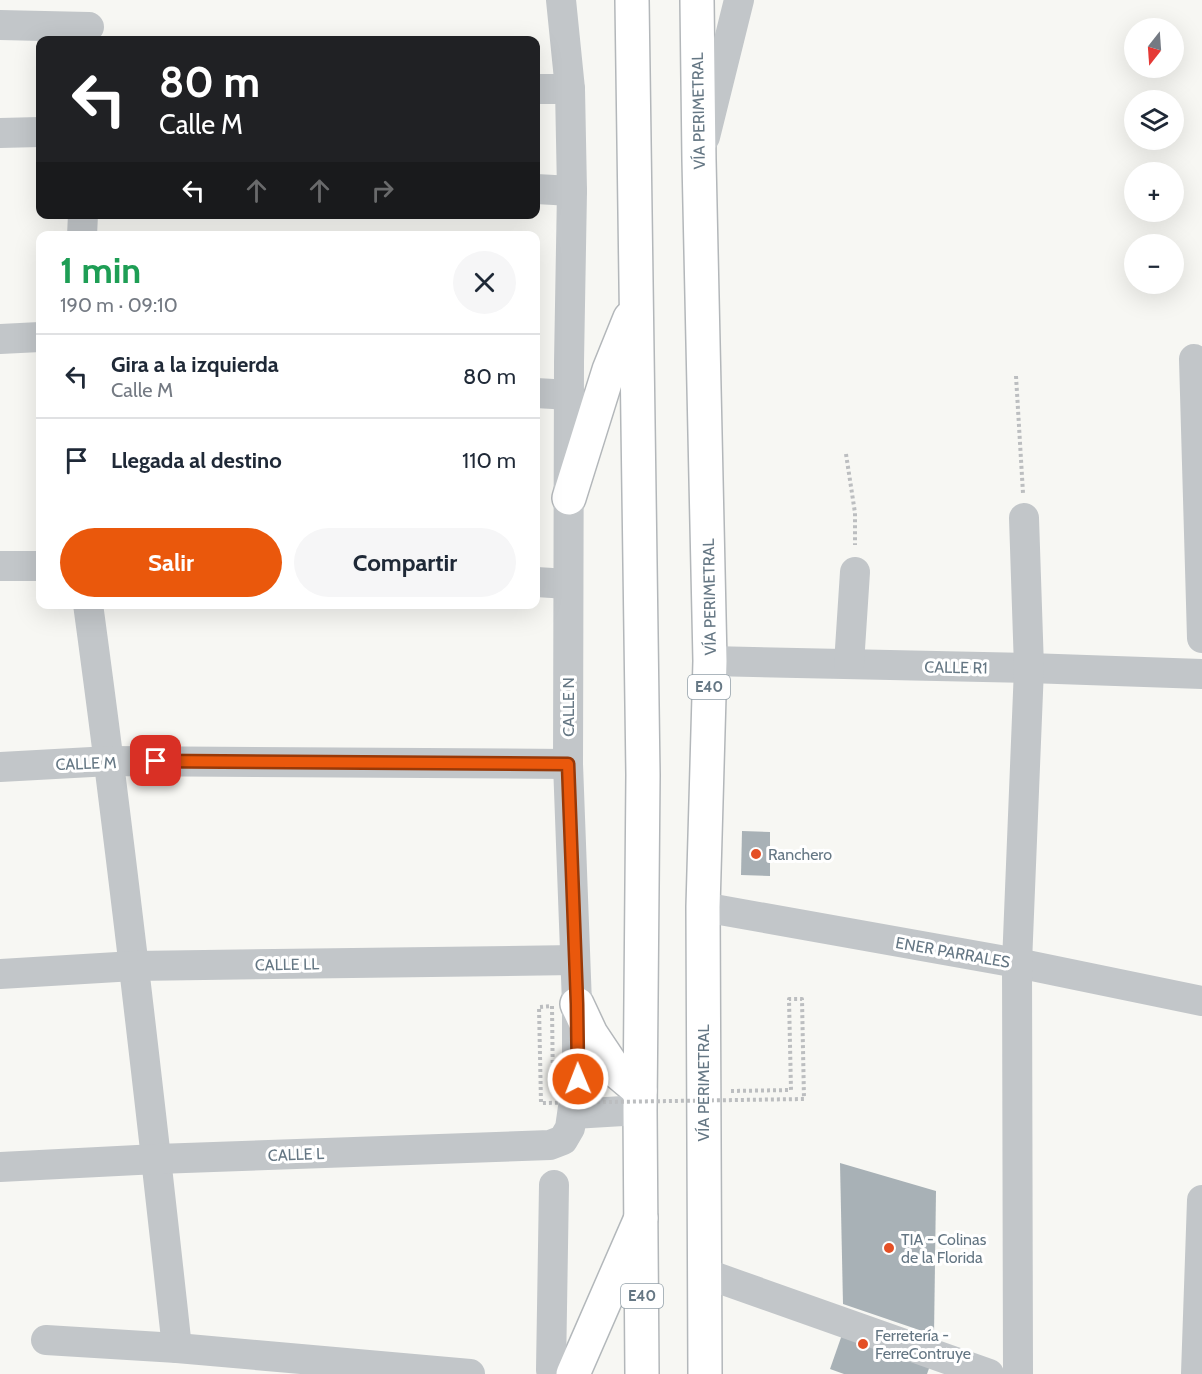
<!DOCTYPE html>
<html lang="es">
<meta charset="utf-8">
<style>
body{margin:0;font-family:Cabin,sans-serif;background:#f6f6f7;color:#1f2937;height:100vh;display:flex;flex-direction:column;font-size:22px;white-space:nowrap}
*{box-sizing:border-box;margin:0}
p{font-size:20px;color:#747a83}
.icon{flex:none;width:33px;height:33px;fill:none;stroke:currentColor;stroke-width:2;stroke-linecap:round;stroke-linejoin:round}
.map{position:relative;flex:1;overflow:hidden}
.sheet{position:absolute;left:36px;top:231px;width:504px;height:378px;display:flex;flex-direction:column;background:#fff;border-radius:12px;box-shadow:0 6px 24px #0002}
.sheet>*{flex:none}
.banner{position:absolute;left:36px;top:36px;width:504px;height:183px;border-radius:12px;box-shadow:0 6px 24px #0002;background:#202124;color:#fff;overflow:hidden}
.needle{width:39px;rotate:197deg}
.buttons{position:absolute;left:1124px;top:18px;display:grid;gap:12px}
.buttons a{display:grid;place-items:center;width:60px;height:60px;border-radius:50%;background:#fff;box-shadow:0 6px 24px #0002;font-size:30px}
.pin{position:absolute;display:grid;place-items:center;width:51px;height:51px;color:#fff;margin:-26px;border-radius:12px;box-shadow:0 3px 9px #0006}
.me{position:absolute;width:66px;margin:-33px;rotate:359deg;stroke-linejoin:round;filter:drop-shadow(0 0 4px #0008)}
.turn{display:flex;align-items:center;gap:21px;height:126px;padding:0 24px;font-size:27px}
.turn .icon{width:78px;height:78px;stroke-width:2.5}
.turn b{display:block;font-size:42px;line-height:51px}
.lanes{display:flex;align-items:center;height:57px;padding:0 24px;background:#0003;justify-content:center;gap:30px;direction:ltr}
.lanes .off{opacity:.35}
.round{display:grid;place-items:center;flex:none;width:63px;height:63px;border-radius:32px;background:#f6f6f7}
.headline{display:flex;align-items:center;justify-content:space-between;height:102px;padding:0 24px}
h1{font-size:36px;font-weight:800;line-height:45px;color:#1e9e55}
.cta{display:flex;gap:12px;margin-top:auto;padding:12px 24px}
.cta a{flex:1;height:69px;border-radius:36px;background:#ea580c;color:#fff;font-size:24px;font-weight:800;line-height:69px;text-align:center}
.cta a+a{background:#f6f6f7;color:#1f2937}
ul{padding:0;list-style:none}
li{display:flex;align-items:center;gap:18px;height:84px;padding:0 24px;border-top:2px solid #e0e1e3}
li div{flex:1}
li b{display:block;font-size:22px}
li em{font-style:normal}
.map>svg:first-child{display:block}
</style>
<div class="map">
<svg width="1202" height="1374" viewBox="0 0 1202 1374">
<rect width="100%" height="100%" fill="#f7f7f3"/>
<g fill="#a8b1b6">
<polygon points="742,831 770,832 770,876 741,875"/>
<polygon points="840,1163 936,1191 934,1335 843,1304"/>
<polygon points="844,1329 932,1360 927,1374 844,1374 830,1369"/>
</g>
<g fill="none" stroke-linecap="round" stroke-linejoin="round">
<g stroke="#b3b8bb" stroke-width="36">
<polyline id="major" points="573,1374 641,1218"/>
</g>
<g stroke="#b3b7ba" stroke-width="36">
<g id="highway">
<polyline points="632,0 643,775 640,1110 642,1374"/>
<polyline points="697,0 699,160 710,661 703,907 705,1374"/>
<polyline points="569,498 609,370 630,318"/>
<polyline points="577,1004 591,1034 615,1070 640,1091"/>
</g>
</g>
<g stroke="#bcbec0" stroke-width="4" stroke-dasharray="3 3" stroke-linecap="butt">
<polyline points="1016,376 1023,493"/>
<polyline points="846,454 855,513 855,545"/>
<polyline points="731,1091 791,1090"/>
</g>
<g stroke="#c2c6c9" stroke-width="30">
<polyline points="0,25 89,27"/>
<polyline points="536,89 570,89"/>
<polyline points="0,133 40,132"/>
<polyline points="705,137 739,0"/>
<polyline points="536,189 572,191"/>
<polyline points="82,236 83,214"/>
<polyline points="0,339 40,337"/>
<polyline points="1194,359 1202,638"/>
<polyline points="536,393 570,395"/>
<polyline points="0,566 40,566"/>
<polyline points="536,582 568,584"/>
<path d="M88 604C122 852 150 1100 177 1348"/>
<polyline points="710,661 1029,668 1202,674"/>
<polyline points="849,664 855,572"/>
<polyline points="0,767 110,761 568,764"/>
<polyline points="703,907 1017,963 1202,1001"/>
<polyline points="0,974 134,966 575,960"/>
<polyline points="573,1114 640,1110"/>
<polyline points="0,1167 157,1159 550,1145 563,1140 570,1128 577,1079 577,1004 568,764 569,362 572,191 570,89 561,0"/>
<polyline points="704,1273 989,1374"/>
<polyline points="46,1340 177,1348 470,1374"/>
<polyline points="553,1374 551,1370 554,1185"/>
<polyline points="1018,1374 1017,963 1029,668 1024,518"/>
<polyline points="1196,1374 1202,1200"/>
</g>
<use href="#major" stroke="#fff" stroke-width="33"/>
<use href="#highway" stroke="#fff" stroke-width="33"/>
<polyline stroke="#bcbec0" stroke-width="4" stroke-dasharray="3 3" stroke-linecap="butt" points="553,1093 552,1006 539,1007 541,1103 804,1099 802,999 789,999 791,1090"/>
</g>
<g fill="none" stroke-linecap="round" stroke-linejoin="round">
<g stroke="#983908" stroke-width="15">
<polyline id="route" points="156,761 568,764 577,1004 578,1079"/>
</g>
<use href="#route" stroke="#ea580c" stroke-width="10"/>
</g>
<g fill="#e45026" stroke="#fff" stroke-width="2">
<circle cx="756" cy="854" r="6"/>
<circle cx="889" cy="1248" r="6"/>
<circle cx="863" cy="1344" r="6"/>
</g>
<g text-anchor="middle" stroke-width="6" stroke-linejoin="round" paint-order="stroke">
<g fill="#fff" stroke="#93a0a9" stroke-width="1.5">
<rect x="688" y="675" width="42" height="24" rx="4.5"/>
<rect x="621" y="1284" width="42" height="24" rx="4.5"/>
</g>
<g font-size="15" font-weight="bold" fill="#657784">
<text x="709" y="692">E40</text>
<text x="642" y="1301">E40</text>
</g>
<g font-size="16" fill="#657784" stroke="#fff">
<text transform="translate(698 111) rotate(-91)" y="6">VÍA PERIMETRAL</text>
<text transform="translate(709 597) rotate(-91)" y="6">VÍA PERIMETRAL</text>
<text transform="translate(956 667) rotate(1)" y="6">CALLE R1</text>
<text transform="translate(568 707) rotate(-90)" y="6">CALLE N</text>
<text transform="translate(86 763) rotate(-2)" y="6">CALLE M</text>
<text transform="translate(953 952) rotate(10)" y="6">ENER PARRALES</text>
<text transform="translate(287 964) rotate(-1)" y="6">CALLE LL</text>
<text transform="translate(703 1083) rotate(-90)" y="6">VÍA PERIMETRAL</text>
<text transform="translate(296 1154) rotate(-2)" y="6">CALLE L</text>
</g>
<g font-size="16" fill="#657784" stroke="#fff" text-anchor="start">
<text x="768" y="860">Ranchero</text>
<text x="901" y="1245">TIA - Colinas<tspan x="901" dy="18">de la Florida</tspan></text>
<text x="875" y="1341">Ferretería -<tspan x="875" dy="18">FerreContruye</tspan></text>
</g>
</g>
</svg>
<div class="buttons">
<a><svg class="needle" viewBox="-14 -14 28 28"><path d="M0-13l5 13h-10z" fill="#e53935"/><path d="M0 13l5-13h-10z" fill="#747a83"/></svg></a>
<a><svg class="icon" aria-label="layers" viewBox="0 0 24 24"><path d="M12 4l9 5-9 5-9-5zM3 14l9 5 9-5"/></svg></a>
<a>+</a>
<a>−</a>
</div>
<div class="pin" style="left:156px;top:761px;background:#d93025"><svg class="icon" aria-label="arrive" viewBox="0 0 24 24"><path d="M6 21V4h12l-3 4 3 4H6"/></svg></div>
<svg class="me" style="left:578px;top:1079px" viewBox="-20 -20 40 40"><circle r="17" fill="#ea580c" stroke="#fff" stroke-width="3"/><path d="M0-11L8 9 0 5-8 9z" fill="#fff"/></svg>
<div class="banner">
<div class="turn"><svg class="icon" aria-label="left" viewBox="0 0 24 24"><path d="M17 20v-9H6M10 6l-5 5 5 5"/></svg><div><b>80 m</b>Calle M</div></div>
<div class="lanes"><svg class="icon" aria-label="left" viewBox="0 0 24 24"><path d="M17 20v-9H6M10 6l-5 5 5 5"/></svg><svg class="icon off" aria-label="ahead" viewBox="0 0 24 24"><path d="M12 20V5M6 11l6-6 6 6"/></svg><svg class="icon off" aria-label="ahead" viewBox="0 0 24 24"><path d="M12 20V5M6 11l6-6 6 6"/></svg><svg class="icon off" aria-label="right" viewBox="0 0 24 24"><path d="M7 20v-9h11M14 6l5 5-5 5"/></svg></div>
</div>
<section class="sheet">
<div class="headline"><div><h1>1 min</h1><p>190 m · 09:10</p></div><a class="round"><svg class="icon" aria-label="close" viewBox="0 0 24 24"><path d="M6 6l12 12M18 6L6 18"/></svg></a></div>
<ul>
<li><svg class="icon" aria-label="left" viewBox="0 0 24 24"><path d="M17 20v-9H6M10 6l-5 5 5 5"/></svg><div><b>Gira a la izquierda</b><p>Calle M</p></div><em>80 m</em></li>
<li><svg class="icon" aria-label="arrive" viewBox="0 0 24 24"><path d="M6 21V4h12l-3 4 3 4H6"/></svg><div><b>Llegada al destino</b></div><em>110 m</em></li>
</ul>
<div class="cta"><a>Salir</a><a>Compartir</a></div>
</section>
</div>
